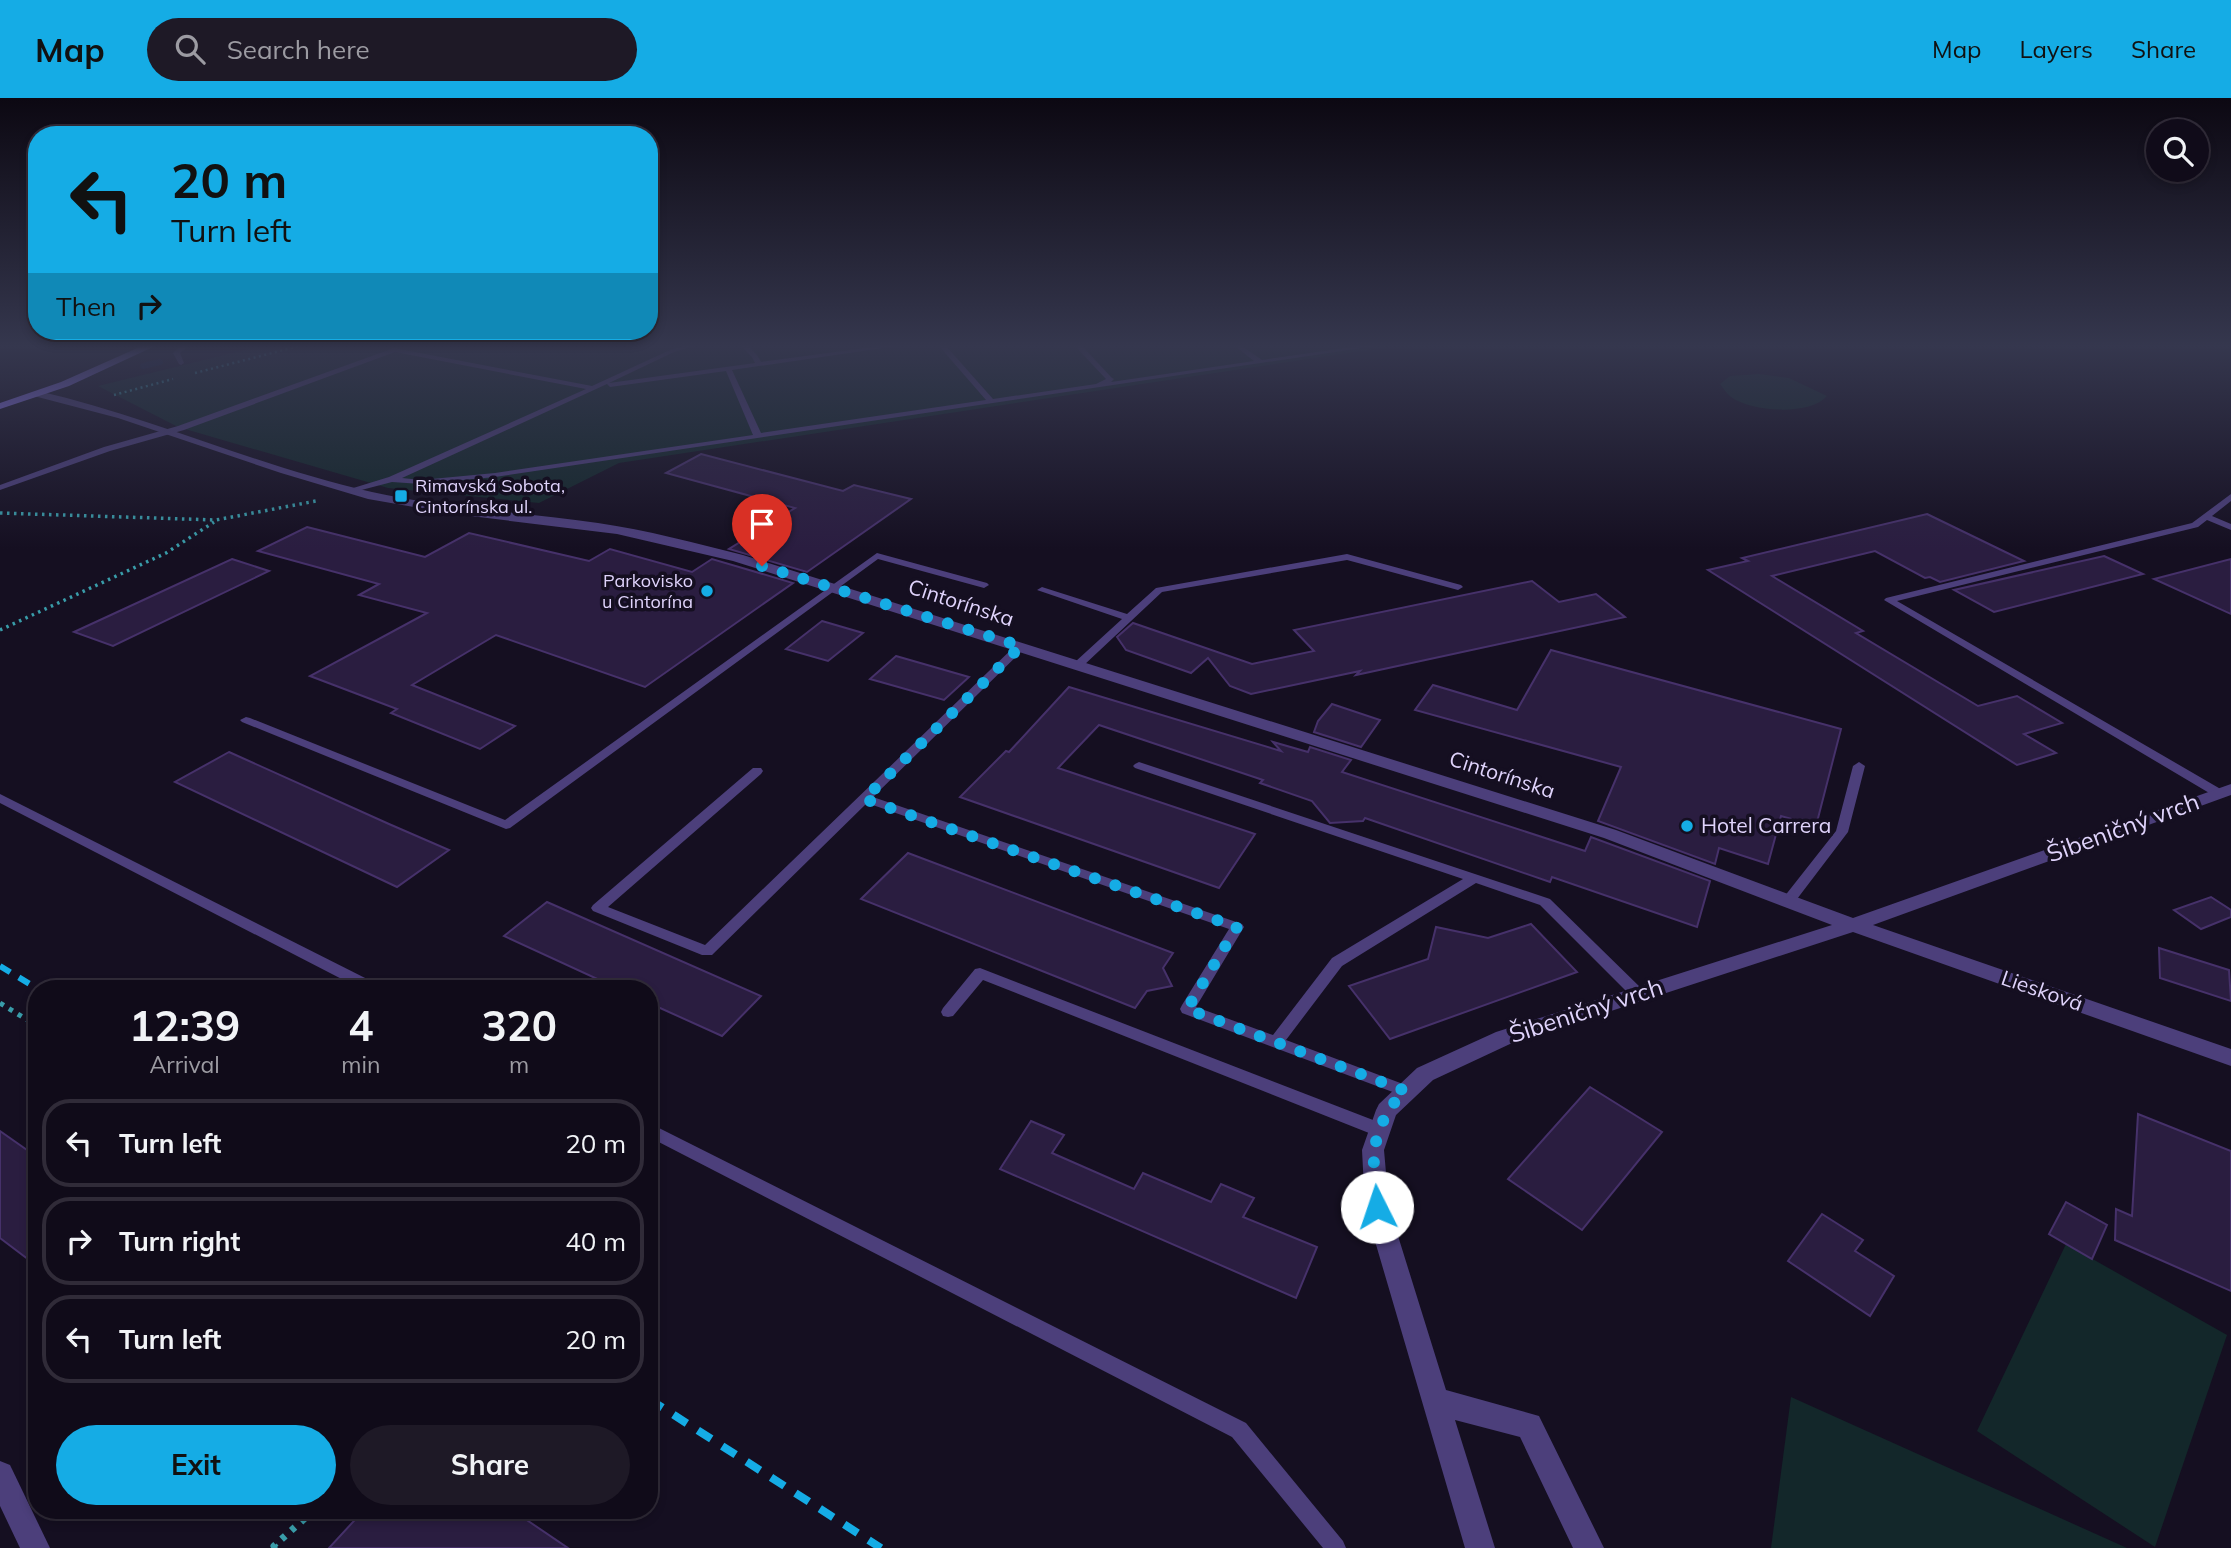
<!DOCTYPE html>
<meta charset="utf-8">
<style>
body{margin:0;font-family:Mulish,sans-serif;background:#1e1926;color:#f1f3f6;height:100vh;display:flex;flex-direction:column;font-size:26px;white-space:nowrap}
*{box-sizing:border-box;margin:0}
p{font-size:23px;color:#9c9ba2}
.icon{flex:none;width:38px;height:38px;fill:none;stroke:currentColor;stroke-width:2;stroke-linecap:round;stroke-linejoin:round}
.map{position:relative;flex:1;overflow:hidden}
.panel{position:absolute;left:28px;top:882px;width:630px;height:539px;display:flex;flex-direction:column;background:#100b19;border-radius:28px;box-shadow:0 4px 10px #0003,0 0 0 2px #302b38}
.panel>*{flex:none}
.banner{position:absolute;left:28px;top:28px;width:630px;height:214px;border-radius:28px;box-shadow:0 4px 10px #0003,0 0 0 2px #302b38;background:#15ace5;color:#111;overflow:hidden}
.fabs{position:absolute;left:2146px;top:21px;display:grid;gap:14px}
.fabs a{display:grid;place-items:center;width:63px;height:63px;border-radius:50%;background:#100b19;box-shadow:0 4px 10px #0003,0 0 0 2px #302b38;font-size:35px}
.pin{position:absolute;display:grid;place-items:center;width:60px;height:60px;color:#fff;margin:-72px -30px;border-radius:50% 50% 50% 0;rotate:-45deg;box-shadow:0 0 7px #0007}
.pin .icon{rotate:45deg}
.me{position:absolute;width:77px;margin:-38px;rotate:356deg;stroke-linejoin:round;filter:drop-shadow(0 0 5px #0008)}
.turn{display:flex;align-items:center;gap:24px;height:147px;padding:0 28px;font-size:32px}
.turn .icon{width:91px;height:91px;stroke-width:2.5}
.turn b{display:block;font-size:49px;line-height:60px}
.then{display:flex;align-items:center;height:66px;padding:0 28px;background:#0003;gap:14px;font-size:26px}
.eta{display:flex;justify-content:space-evenly;align-items:center;height:119px;text-align:center}
.eta b{font-size:42px;font-weight:700;line-height:49px}
.action{display:flex;gap:14px;margin-top:auto;padding:14px 28px}
.action a{flex:1;height:80px;border-radius:42px;background:#15ace5;color:#111;font-size:28px;font-weight:700;line-height:80px;text-align:center}
.action a+a{background:#1e1926;color:#f1f3f6}
ul{padding:0;list-style:none}
li{display:flex;align-items:center;gap:21px;height:88px;margin:0 14px 10px;padding:0 14px;border:4px solid #302b38;border-radius:28px}
li div{flex:1}
li b{display:block;font-size:26px}
li em{font-style:normal}
header{display:flex;align-items:center;gap:42px;box-sizing:border-box;height:98px;padding:0 35px;background:#15ace5;color:#111}
header strong{font-size:33px}
nav{display:flex;gap:38px;margin-inline-start:auto;font-size:24px}
.search{width:490px;height:63px;background:#1e1926;display:flex;align-items:center;gap:18px;box-sizing:border-box;padding:0 24px;border-radius:38px;color:#9c9ba2;font-size:26px}
.map>svg:first-child{display:block}
</style>
<header>
<strong>Map</strong>
<div class="search"><svg class="icon" aria-label="search" viewBox="0 0 24 24"><circle cx="10" cy="10" r="6"/><path d="M15 15l6 6"/></svg>Search here</div>
<nav><a>Map</a><a>Layers</a><a>Share</a></nav>
</header>
<div class="map">
<svg width="2231" height="1450" viewBox="0 0 2231 1450">
<rect width="100%" height="100%" fill="#150f21"/>
<g fill="#13272a">
<polygon points="261,248 1394,248 619,365 539,405 388,390 178,329 98,288"/>
<path d="M1759 276 1789 280 1827 298C1810 318 1752 314 1731 299 1727 296 1723 290 1720 286L1730 278Z"/>
<polygon points="2066,1146 2227,1237 2155,1449 1977,1333"/>
<polygon points="1791,1299 2127,1450 1771,1450"/>
</g>
<g fill="none" stroke-linecap="round" stroke-linejoin="round">
<polyline stroke="#0e173b" stroke-width="6" points="143,268 160,264"/>
</g>
<g fill="#2a1d40" stroke="#46316a" stroke-width="2">
<polygon points="701,356 843,393 854,387 911,401 807,474 729,451 795,410 666,375"/>
<polygon points="1927,416 2024,463 1940,484 1930,479 1925,480 1875,453 1772,478 1863,533 1856,535 1978,608 2017,598 2062,625 2024,636 2056,655 2017,667 1708,472 1748,463 1742,460"/>
<polygon points="307,429 425,459 469,435 589,463 610,451 692,474 712,461 793,485 645,589 496,537 412,587 515,628 480,651 391,615 397,611 310,578 427,515 359,497 379,486 258,453"/>
<polygon points="2104,458 2143,476 1994,514 1954,492"/>
<polygon points="232,461 269,473 113,548 74,534"/>
<polygon points="2231,461 2231,516 2154,481"/>
<polygon points="1532,483 1559,504 1596,496 1625,519 1356,577 1360,573 1251,596 1230,588 1208,560 1191,575 1126,552 1117,539 1133,525 1252,566 1314,553 1294,532"/>
<polygon points="822,523 863,535 828,563 786,551"/>
<polygon points="1551,552 1841,631 1816,728 1781,718 1768,766 1719,750 1715,766 1598,723 1621,669 1415,612 1433,587 1517,612"/>
<polygon points="896,558 969,579 944,602 870,581"/>
<polygon points="1069,589 1281,653 1273,644 1308,654 1310,649 1351,662 1342,674 1585,753 1591,739 1710,783 1697,829 1552,779 1550,784 1365,720 1363,723 1330,725 1312,703 1260,685 1263,682 1099,627 1058,670 1255,736 1219,790 960,699 1006,653 1009,654"/>
<polygon points="1332,606 1380,622 1361,649 1314,634 1318,623"/>
<polygon points="229,654 389,726 449,752 397,789 175,684"/>
<polygon points="908,755 1173,855 1163,870 1172,888 1147,893 1135,910 861,801"/>
<polygon points="2211,799 2231,812 2231,819 2201,831 2174,812"/>
<polygon points="547,804 761,898 722,938 649,905 649,891 619,891 504,838"/>
<polygon points="1531,826 1577,874 1390,941 1349,888 1428,861 1436,829 1488,840"/>
<polygon points="2159,850 2229,872 2231,903 2160,880"/>
<polygon points="1590,989 1662,1034 1582,1132 1508,1081"/>
<polygon points="2138,1016 2231,1053 2231,1193 2115,1142 2116,1111 2132,1118"/>
<polygon points="1031,1023 1064,1037 1052,1055 1134,1091 1143,1075 1211,1104 1221,1086 1254,1100 1243,1119 1317,1149 1296,1200 1000,1071"/>
<polygon points="0,1033 37,1059 37,1168 0,1140"/>
<polygon points="2066,1104 2107,1127 2092,1161 2049,1136"/>
<polygon points="1822,1116 1863,1142 1855,1153 1894,1178 1870,1218 1788,1163"/>
<polygon points="364,1412 512,1412 568,1450 329,1450"/>
</g>
<g fill="none" stroke-linecap="round" stroke-linejoin="round">
<g stroke="#399ca9" stroke-width="2.5" stroke-dasharray="2 3.5" stroke-linecap="butt">
<polyline points="195,275 299,248"/>
<polyline points="114,297 173,281"/>
</g>
<g stroke="#399ca9" stroke-width="3.5" stroke-dasharray="2.5 4.5" stroke-linecap="butt">
<polyline points="0,415 216,422 316,403"/>
<polyline points="0,532 166,455 214,424"/>
</g>
<polyline stroke="#399ca9" stroke-width="5" stroke-dasharray="4.5 6" stroke-linecap="butt" points="0,905 37,928"/>
<polyline stroke="#399ca9" stroke-width="7" stroke-dasharray="5 8" stroke-linecap="butt" points="276,1450 274,1448 314,1412"/>
<g fill="#4c3f7b" fill-rule="evenodd">
<polygon points="181,248 188,248 180,255 184,265 181,267 179,266 173,255"/>
<path d="M683 248H694L674 254 609 285 755 265 752 259 741 248H748L757 257 761 264 880 248H897L732 272 761 335 986 302 939 248H946L993 301 1096 286 1106 281 1075 248H1082L1112 280 1114 281 1111 284 1254 263 1235 248H1242L1262 262 1358 248H1375L495 379 421 386 392 384 350 395V391L389 379 586 291 395 254 184 332 110 353 0 392V387L104 349 178 328 394 250 592 288 670 252ZM726 273 753 337 495 375 421 382 402 380 607 286 610 289Z"/>
<polygon points="2231,396 2231,403 2212,418 2231,426 2231,432 2207,422 2198,429 1897,503 2224,693 2226,696 2224,699 2216,699 1884,502 1886,500 2192,425"/>
<polygon points="877,455 987,485 989,487 984,490 878,461 510,730 506,731 242,624 240,622 246,619 250,620 505,722"/>
<polygon points="1347,456 1461,487 1463,489 1458,492 1347,462 1162,494 1083,568 1079,569 1074,566 1075,564 1122,521 1037,492 1042,489 1045,490 1127,516 1156,490"/>
<polygon points="1021,545 1026,548 1025,550 873,699 1242,826 1244,829 1196,909 1273,937 1332,860 1463,781 1135,670 1133,668 1135,666 1139,664 1550,801 1643,892 1645,896 1643,900 1638,901 1633,900 1540,807 1476,785 1342,868 1286,942 1411,989 1414,993 1411,997 1406,999 1182,915 1180,911 1182,907 1229,831 867,705 712,857 702,857 593,813 591,810 593,807 753,670 761,670 763,673 761,676 608,809 705,847 1017,546"/>
<polygon points="1859,664 1865,668 1848,734 1794,805 1784,805 1782,802 1784,799 1836,733 1853,668"/>
<polygon points="0,696 379,887 381,891 361,891 0,705"/>
<polygon points="980,870 1386,1027 1388,1032 1386,1037 1380,1039 1374,1037 983,882 953,918 948,919 943,918 941,914 943,910 975,871"/>
<polygon points="649,1025 1246,1325 1343,1443 1346,1450 1323,1450 1232,1339 649,1039"/>
</g>
<g fill="#4c3f7b" fill-rule="evenodd">
<path d="M38 293C152 319 259 369 372 394 447 411 523 414 598 425 647 432 695 445 743 457L1616 732 1853 820 2231 686V697L1873 827 2231 951V968L1853 834 1510 946 1433 982 1396 1017 1384 1052 1389 1109 1446 1292 1539 1318 1604 1450H1573L1520 1339 1455 1322 1495 1450H1465L1365 1109 1362 1052 1376 1012 1379 1006 1417 970 1496 934 1832 827 1604 740 733 463 617 436 454 416 368 401 281 375 118 320 34 298V294Z"/>
<polygon points="0,1363 10,1367 50,1450 20,1450 0,1408"/>
</g>
<polygon fill="#8c73f2" fill-rule="evenodd" points="142,248 155,248 69,288 0,311 0,305 61,284"/>
<polyline stroke="#15ace5" stroke-width="6" stroke-dasharray="12 10" stroke-linecap="butt" points="0,868 38,891"/>
<polyline stroke="#15ace5" stroke-width="8" stroke-dasharray="16 13" stroke-linecap="butt" points="649,1301 881,1450"/>
</g>
<linearGradient id="sky" x2="0" y2="1"><stop stop-color="#0c0812"/><stop offset="0.55" stop-color="#35374e"/><stop offset="1" stop-color="#35374e" stop-opacity="0"/></linearGradient>
<rect width="2231" height="451" fill="url(#sky)"/>
<g fill="none" stroke-linecap="round" stroke-linejoin="round">
<polyline stroke="#15ace5" stroke-width="12" stroke-dasharray="0 21.6" points="762,468 1021,548 864,701 1237,829 1187,911 1406,993 1387,1012 1373,1052 1377,1109"/>
</g>
<g fill="#15ace5" stroke="#150f21" stroke-width="2.5">
<rect x="394" y="391" width="14" height="14" rx="3.5"/>
<circle cx="707" cy="493" r="7"/>
<circle cx="1687" cy="728" r="7"/>
</g>
<g text-anchor="middle" stroke-width="7" stroke-linejoin="round" paint-order="stroke">
<g font-size="18" fill="#dfd3fb" stroke="#150f21" text-anchor="start">
<text x="415" y="394">Rimavská Sobota,<tspan x="415" dy="21">Cintorínska ul.</tspan></text>
<text x="693" y="489" text-anchor="end">Parkovisko<tspan x="693" dy="21">u Cintorína</tspan></text>
</g>
<g font-size="21" fill="#dfd3fb" stroke="#150f21">
<text transform="translate(961 505) rotate(18)" y="7">Cintorínska</text>
<text transform="translate(1502 677) rotate(18)" y="7">Cintorínska</text>
<text transform="translate(2042 893) rotate(19)" y="7">Liesková</text>
</g>
<g font-size="21" fill="#dfd3fb" stroke="#150f21" text-anchor="start">
<text x="1701" y="735">Hotel Carrera</text>
</g>
<g font-size="24" fill="#dfd3fb" stroke="#150f21">
<text transform="translate(2123 730) rotate(-20)" y="8">Šibeničný vrch</text>
<text transform="translate(1586 913) rotate(-18)" y="8">Šibeničný vrch</text>
</g>
</g>
</svg>
<div class="fabs">
<a><svg class="icon" aria-label="search" viewBox="0 0 24 24"><circle cx="10" cy="10" r="6"/><path d="M15 15l6 6"/></svg></a>
</div>
<div class="pin" style="left:762px;top:468px;background:#d93025"><svg class="icon" aria-label="arrive" viewBox="0 0 24 24"><path d="M6 21V4h12l-3 4 3 4H6"/></svg></div>
<svg class="me" style="left:1377px;top:1109px" viewBox="-20 -20 40 40"><circle r="19" fill="#fff"/><path d="M0-13L10 11 0 6-10 11z" fill="#15ace5"/></svg>
<div class="banner">
<div class="turn"><svg class="icon" aria-label="left" viewBox="0 0 24 24"><path d="M17 20v-9H6M10 6l-5 5 5 5"/></svg><div><b>20 m</b>Turn left</div></div>
<div class="then">Then<svg class="icon" aria-label="right" viewBox="0 0 24 24"><path d="M7 20v-9h11M14 6l5 5-5 5"/></svg></div>
</div>
<section class="panel">
<div class="eta">
<div><b>12:39</b><p>Arrival</p></div>
<div><b>4</b><p>min</p></div>
<div><b>320</b><p>m</p></div>
</div>
<ul>
<li><svg class="icon" aria-label="left" viewBox="0 0 24 24"><path d="M17 20v-9H6M10 6l-5 5 5 5"/></svg><div><b>Turn left</b></div><em>20 m</em></li>
<li><svg class="icon" aria-label="right" viewBox="0 0 24 24"><path d="M7 20v-9h11M14 6l5 5-5 5"/></svg><div><b>Turn right</b></div><em>40 m</em></li>
<li><svg class="icon" aria-label="left" viewBox="0 0 24 24"><path d="M17 20v-9H6M10 6l-5 5 5 5"/></svg><div><b>Turn left</b></div><em>20 m</em></li>
</ul>
<div class="action"><a>Exit</a><a>Share</a></div>
</section>
</div>
